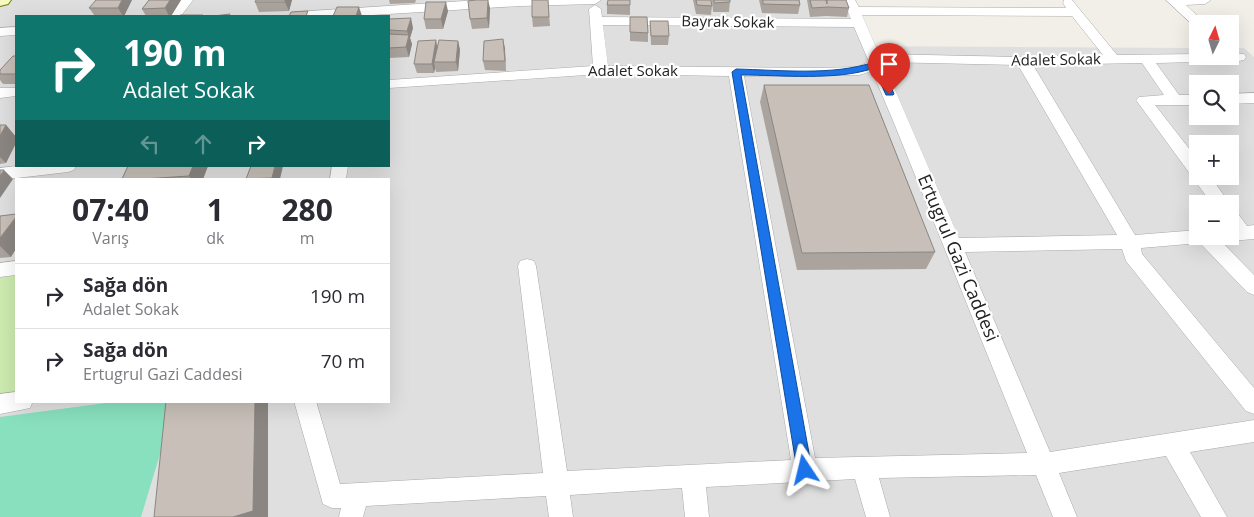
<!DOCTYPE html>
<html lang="tr">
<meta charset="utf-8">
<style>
body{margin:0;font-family:"Open Sans",sans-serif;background:#f2f2f3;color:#2b2b33;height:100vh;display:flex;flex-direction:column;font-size:19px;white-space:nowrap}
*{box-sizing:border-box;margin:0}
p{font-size:16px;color:#7c7c81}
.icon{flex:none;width:28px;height:28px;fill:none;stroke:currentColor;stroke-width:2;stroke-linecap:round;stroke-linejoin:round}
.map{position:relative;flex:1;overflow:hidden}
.side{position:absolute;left:15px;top:178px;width:375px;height:225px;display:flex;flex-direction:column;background:#fff;border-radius:0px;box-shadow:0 5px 20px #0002}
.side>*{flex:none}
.top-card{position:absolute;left:15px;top:15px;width:375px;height:152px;border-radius:0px;box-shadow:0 5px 20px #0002;background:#0f766e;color:#fff;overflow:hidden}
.needle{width:32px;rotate:5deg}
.controls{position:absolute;left:1189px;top:15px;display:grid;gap:10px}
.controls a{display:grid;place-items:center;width:50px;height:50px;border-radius:0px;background:#fff;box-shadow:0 5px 20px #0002;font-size:25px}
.pin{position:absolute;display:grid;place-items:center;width:42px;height:42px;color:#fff;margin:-51px -21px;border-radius:50% 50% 50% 0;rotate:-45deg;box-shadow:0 0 5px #0007}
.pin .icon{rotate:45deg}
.me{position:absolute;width:55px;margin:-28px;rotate:350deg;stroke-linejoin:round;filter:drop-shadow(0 0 4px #0008)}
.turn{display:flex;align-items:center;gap:18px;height:105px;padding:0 25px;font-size:22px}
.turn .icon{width:65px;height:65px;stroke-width:2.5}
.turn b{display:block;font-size:35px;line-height:42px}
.lanes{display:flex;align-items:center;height:48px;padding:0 25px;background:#0003;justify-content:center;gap:25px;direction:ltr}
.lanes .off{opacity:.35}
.eta{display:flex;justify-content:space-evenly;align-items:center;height:85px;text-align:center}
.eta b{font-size:30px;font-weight:700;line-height:35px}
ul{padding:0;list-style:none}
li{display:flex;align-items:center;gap:15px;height:65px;padding:0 25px;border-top:1px solid #e1e1e2}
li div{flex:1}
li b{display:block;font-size:19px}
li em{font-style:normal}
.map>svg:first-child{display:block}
</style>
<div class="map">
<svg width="1254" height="517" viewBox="0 0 1254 517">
<rect width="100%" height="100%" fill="#f2efe9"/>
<path fill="#e0dfdf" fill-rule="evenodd" d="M0 0H846L865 46 1197 48 1198 56H1230V48H1244L1254 57V517H0ZM16 16H389V166H16ZM1198 84H1230V116H1198ZM1198 144H1230V176H1198ZM16 179H389V401H16ZM1198 204H1230V236H1198Z"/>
<polygon fill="#cdebb0" points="16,272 16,394 0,396 0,274"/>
<polygon fill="#88e0be" points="121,401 176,401 141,517 0,517 0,417"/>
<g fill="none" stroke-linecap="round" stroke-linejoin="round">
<g stroke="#a9a9a9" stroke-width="1">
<g id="street">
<polygon points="180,0 193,0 181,16 168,16"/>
<polygon points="480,0 601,0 595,4 520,6 356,16 288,16 295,12"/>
<path d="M843 0H855L859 7 1066 8 1063 3 1064 0H1072L1117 55 1198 54V56H1230V53L1244 54 1246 57 1244 60 1239 61 1156 63 1179 95H1198V105H1155L1198 160V176H1210L1230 204H1212L1136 100 1139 97 1164 95 1142 63 1033 65 1135 235 1198 230V236H1216L1254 275V295L1247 292 1200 243 1141 248 1142 254 1254 388V414L1246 411 1126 261 1122 249 965 252 1050 452 1254 420V442L1190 452 1227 517H1201L1166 456 1059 473 1077 517H1053L1036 475 879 478 890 517H866L855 479 706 487 709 517H685L682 488 570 495 573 517H549L546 496 366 506 363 517H339L341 508H332L323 504 294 401H316L340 484 543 473 518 266 520 261 527 259 534 261 536 266 567 471 791 460 729 76 601 74 389 88V80L593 66 589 9 595 5 601 9 602 17 851 19ZM862 15 1072 16 1103 55 1023 57 879 54ZM603 25 854 27 869 62 857 67 818 68 608 66ZM883 62 1018 65 1117 235 959 238ZM872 71 894 123 1027 453 815 458 744 76 859 75Z"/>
<polygon points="1166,0 1211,0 1205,4 1186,5 1206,24 1198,24 1198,27 1195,27"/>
<polygon points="16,27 16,35 0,36 0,28"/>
<polygon points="0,88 16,88 16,96 0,98"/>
<polygon points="1254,93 1254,103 1230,104 1230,94"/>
<polygon points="17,166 76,166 74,170 68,172 0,180 0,168"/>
<polygon points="332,166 348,166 346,179 330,179"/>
<polygon points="1230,210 1236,211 1247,226 1254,225 1254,239 1230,241 1224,239 1222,236 1230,236"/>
<polygon points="16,261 16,275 0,277 0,263"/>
<polygon points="16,392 16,401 33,401 30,408 0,414 0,394"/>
</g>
</g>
<g stroke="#707d05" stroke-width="2">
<polygon id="secondary" points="0,0 11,0 8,4 0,6"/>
</g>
<use href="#street" fill="#fff" fill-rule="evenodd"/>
<use href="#secondary" fill="#f7fabf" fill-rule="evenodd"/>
</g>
<g fill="#aba49e">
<polygon points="132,0 124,16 95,16 89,8"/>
<polygon points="149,0 181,0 171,16 146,16 142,9"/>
<polygon points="292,0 289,11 259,12 255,2"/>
<polygon points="389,0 416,0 415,3 390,4"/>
<polygon points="548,0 550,26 533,27 532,17"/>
<polygon points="630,0 630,15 607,14 607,5"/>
<polygon points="693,0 711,0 712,6 711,15 696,14"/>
<polygon points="712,0 730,0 729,12 713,12"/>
<polygon points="759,0 799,0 800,5 798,14 762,13"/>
<polygon points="807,0 846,0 849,8 847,17 826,16 810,17"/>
<polygon points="490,8 489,28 472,29 470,19"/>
<polygon points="448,11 443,29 426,29 424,19"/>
<polygon points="630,17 648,33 648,42 630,41"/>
<polygon points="389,19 413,28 410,38 412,44 409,57 389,58"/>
<polygon points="650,21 669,36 668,45 651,45"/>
<polygon points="503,39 506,71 485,70 483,61"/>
<polygon points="458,41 460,50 458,71 436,72 435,68 434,73 417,73 414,64 438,46"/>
<polygon points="16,56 16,84 3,84 0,80 0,70"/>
<polygon points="764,85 935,252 926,269 797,270 760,102"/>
<polygon points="0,125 6,125 16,137 16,143 6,163 0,164"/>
<polygon points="208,166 203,179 122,179"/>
<polygon points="0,216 11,257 0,258"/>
</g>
<g fill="#8b8681">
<polygon points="122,0 132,0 124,16 123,16 118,8"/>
<polygon points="170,0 181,0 171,16 169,16 165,8"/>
<polygon points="285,0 292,0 289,11 285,2"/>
<polygon points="488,0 490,8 489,28 487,18"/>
<polygon points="446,2 448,11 443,29 441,19"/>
<polygon points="359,7 362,16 356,16"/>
<polygon points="411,18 413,28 410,38 412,44 409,57 406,47 409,37 407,31"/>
<polygon points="503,39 505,48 506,71 505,61"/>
<polygon points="436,40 438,50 434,62 435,68 434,73 432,64"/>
<polygon points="458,41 460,50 458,71 456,62"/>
<polygon points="6,125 16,137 16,143 6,163 0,157 0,136"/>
<polygon points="193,166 208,166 203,179 191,179 189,176"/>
<polygon points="275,166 283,166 280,179 272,178"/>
<polygon points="4,170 13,179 0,198 0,176"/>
<polygon points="16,217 16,249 11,257 0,246 0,238"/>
<polygon points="255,401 268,401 268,517 233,517"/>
</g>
<g fill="#c7bfb8" stroke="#8b8681">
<polygon points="96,0 122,0 118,8 89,8"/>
<polygon points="149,0 170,0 165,8 142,9"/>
<polygon points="256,0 285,0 285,2 255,2"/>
<polygon points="476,0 488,0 487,18 470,19 468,1"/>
<polygon points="532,0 548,0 549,17 532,17"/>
<polygon points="608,0 630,0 630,5 607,5"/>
<polygon points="696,0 711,0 712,6 697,5"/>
<polygon points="714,0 730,0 730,2 714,3"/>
<polygon points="763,0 799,0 800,5 763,4"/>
<polygon points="810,0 826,0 827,4 827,0 846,0 849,8 828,7 812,8"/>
<polygon points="426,2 446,2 441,19 424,19"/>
<polygon points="337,7 359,7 356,16 333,16"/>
<polygon points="308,11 306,16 289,16 291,12"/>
<polygon points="230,14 229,16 213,16 214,16"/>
<polygon points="180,15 203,15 202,16 179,16"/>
<polygon points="630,17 647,17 648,33 630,32"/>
<polygon points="411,18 407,31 389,30 389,19"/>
<polygon points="650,21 668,21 669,36 651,36"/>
<polygon points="389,34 409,35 406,47 389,48"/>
<polygon points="503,39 505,61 483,61 484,41"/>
<polygon points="436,40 432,64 414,64 418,41"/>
<polygon points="439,40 458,41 456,62 434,62"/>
<polygon points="13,56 16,56 16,74 0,74 0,70"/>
<polygon points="764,85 869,85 935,252 802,253"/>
<polygon points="0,125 6,125 0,136"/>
<polygon points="128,166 193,166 189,176 144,179 122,179"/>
<polygon points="251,166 275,166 272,178 246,179"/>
<polygon points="0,170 4,170 0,176"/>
<polygon points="16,214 16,217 0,238 0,216"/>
<polygon points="166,401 255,401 253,511 233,517 154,517"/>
</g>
<path fill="#1a73e8" stroke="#114b97" d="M874 62 881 64 894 94 893 95H886L874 68C838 81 780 75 741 75L812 470 810 475 805 477 800 475 797 470 732 72 736 69C779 70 834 76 874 62Z"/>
<g text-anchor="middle" stroke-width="4.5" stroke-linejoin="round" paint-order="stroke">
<g font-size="15" fill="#222" stroke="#fff">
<text transform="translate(728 22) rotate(1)" y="5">Bayrak Sokak</text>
<text transform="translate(1056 60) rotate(-1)" y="5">Adalet Sokak</text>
<text x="633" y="76">Adalet Sokak</text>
</g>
<g font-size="18" fill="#222" stroke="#fff">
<text transform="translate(958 258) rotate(67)" y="6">Ertugrul Gazi Caddesi</text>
</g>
</g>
</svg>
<div class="controls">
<a><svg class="needle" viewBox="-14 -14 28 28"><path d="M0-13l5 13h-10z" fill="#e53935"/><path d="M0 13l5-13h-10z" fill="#7c7c81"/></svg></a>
<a><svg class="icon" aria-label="search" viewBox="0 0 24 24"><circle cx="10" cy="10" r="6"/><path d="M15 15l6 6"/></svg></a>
<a>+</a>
<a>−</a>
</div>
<div class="pin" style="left:889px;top:94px;background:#d93025"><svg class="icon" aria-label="arrive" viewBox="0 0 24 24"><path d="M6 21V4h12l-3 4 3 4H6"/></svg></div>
<svg class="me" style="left:805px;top:470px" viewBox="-20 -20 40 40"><path d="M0-17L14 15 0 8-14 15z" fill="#1a73e8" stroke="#fff" stroke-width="4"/></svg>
<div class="top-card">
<div class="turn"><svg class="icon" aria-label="right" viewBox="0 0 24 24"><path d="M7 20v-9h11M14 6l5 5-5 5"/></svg><div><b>190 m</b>Adalet Sokak</div></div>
<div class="lanes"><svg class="icon off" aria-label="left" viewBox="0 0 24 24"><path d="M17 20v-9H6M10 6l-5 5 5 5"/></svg><svg class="icon off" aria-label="ahead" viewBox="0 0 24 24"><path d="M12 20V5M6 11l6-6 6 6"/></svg><svg class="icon" aria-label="right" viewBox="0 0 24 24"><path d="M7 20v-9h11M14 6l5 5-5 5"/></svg></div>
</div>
<section class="side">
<div class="eta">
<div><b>07:40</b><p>Varış</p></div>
<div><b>1</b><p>dk</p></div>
<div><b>280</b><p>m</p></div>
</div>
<ul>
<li><svg class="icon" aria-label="right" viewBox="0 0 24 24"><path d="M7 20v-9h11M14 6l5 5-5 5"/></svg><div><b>Sağa dön</b><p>Adalet Sokak</p></div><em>190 m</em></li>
<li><svg class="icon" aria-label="right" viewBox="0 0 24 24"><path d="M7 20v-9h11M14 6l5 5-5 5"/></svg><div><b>Sağa dön</b><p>Ertugrul Gazi Caddesi</p></div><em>70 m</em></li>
</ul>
</section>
</div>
